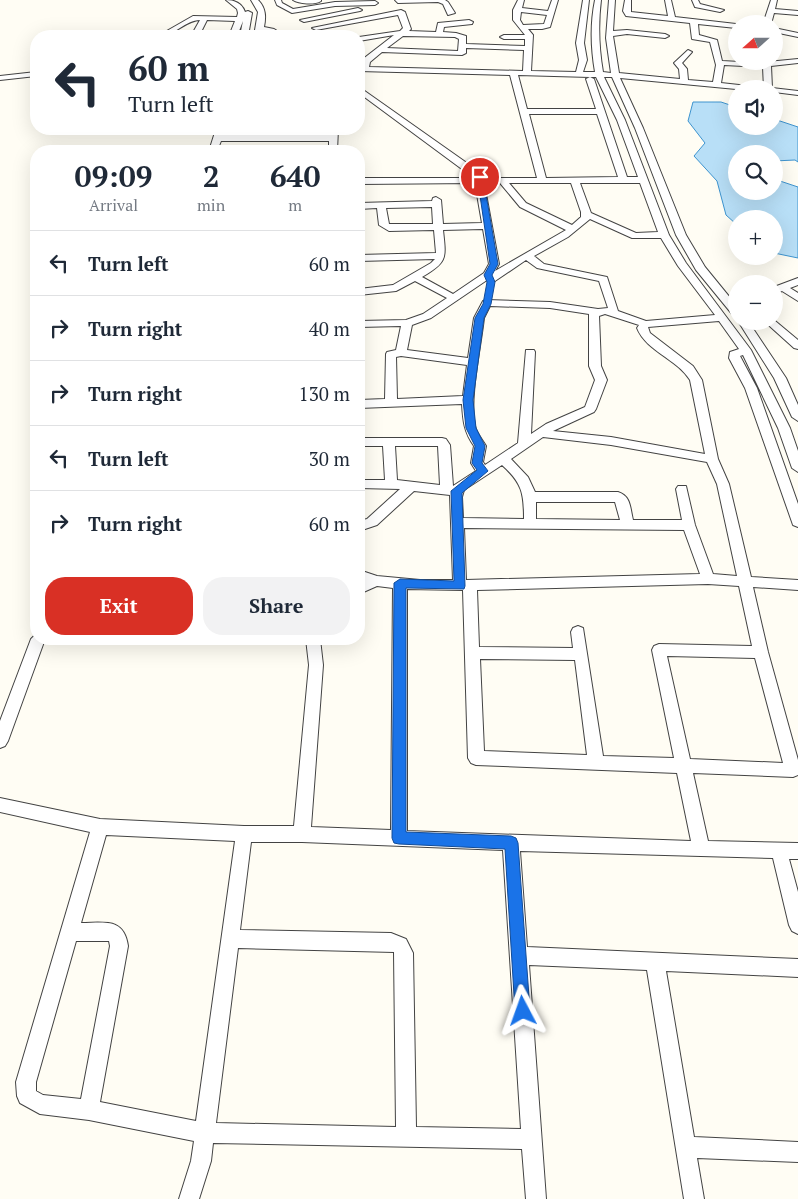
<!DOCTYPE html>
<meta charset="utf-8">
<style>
body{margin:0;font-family:"PT Serif",serif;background:#f2f2f3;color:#1f2937;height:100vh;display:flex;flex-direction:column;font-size:19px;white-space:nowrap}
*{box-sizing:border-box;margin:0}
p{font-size:16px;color:#747a83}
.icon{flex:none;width:28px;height:28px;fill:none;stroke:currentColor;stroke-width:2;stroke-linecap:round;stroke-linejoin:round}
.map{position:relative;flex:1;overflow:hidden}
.panel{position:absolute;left:30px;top:145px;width:335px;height:500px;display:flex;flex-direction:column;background:#fff;border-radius:20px;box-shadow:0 5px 20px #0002}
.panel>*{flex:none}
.hud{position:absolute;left:30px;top:30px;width:335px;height:105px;border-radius:20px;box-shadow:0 5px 20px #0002;background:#fff;color:#1f2937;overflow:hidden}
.needle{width:32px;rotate:249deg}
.fabs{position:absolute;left:728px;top:15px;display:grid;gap:10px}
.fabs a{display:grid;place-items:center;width:55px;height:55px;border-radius:50%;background:#fff;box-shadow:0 5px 20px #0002;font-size:25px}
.pin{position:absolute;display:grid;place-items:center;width:42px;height:42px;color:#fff;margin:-21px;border:2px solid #fff;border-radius:50%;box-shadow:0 1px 5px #0007}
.me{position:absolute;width:55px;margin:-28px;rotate:356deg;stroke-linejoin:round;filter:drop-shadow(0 0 4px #0008)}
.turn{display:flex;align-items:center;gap:18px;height:105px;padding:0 15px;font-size:22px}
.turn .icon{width:65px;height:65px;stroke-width:2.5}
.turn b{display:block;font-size:35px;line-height:42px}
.eta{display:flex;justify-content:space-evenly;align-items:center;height:85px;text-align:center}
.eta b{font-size:30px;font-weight:700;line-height:35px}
.primary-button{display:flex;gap:10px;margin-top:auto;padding:10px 15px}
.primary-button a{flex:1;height:58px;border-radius:20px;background:#d93025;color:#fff;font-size:20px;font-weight:700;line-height:58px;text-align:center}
.primary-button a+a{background:#f2f2f3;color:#1f2937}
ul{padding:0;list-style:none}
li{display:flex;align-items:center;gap:15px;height:65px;padding:0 15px;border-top:1px solid #e0e1e3}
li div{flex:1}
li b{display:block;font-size:19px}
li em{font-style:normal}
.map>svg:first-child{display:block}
</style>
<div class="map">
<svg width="798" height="1199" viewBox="0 0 798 1199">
<rect width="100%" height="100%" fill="#fffdf4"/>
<polygon fill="#b8dff7" stroke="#3e94cf" points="693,102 721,102 736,107 736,126 774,126 774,119 798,127 798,162 795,160 774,161 774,154 736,154 736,191 774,191 774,179 798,187 798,258 774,253 774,219 736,219 736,224 726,215 717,181 694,156 705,143 688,121"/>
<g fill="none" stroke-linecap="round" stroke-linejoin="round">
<g stroke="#434343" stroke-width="2">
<g id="minor">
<path d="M226 0C234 0 242 3 245 12L248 11 252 13 248 36H240L243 21 237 36H229L235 21 207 20 199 36H191L200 20C185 20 174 37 158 36L193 16 237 17 238 13 237 9Z"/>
<path d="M251 0H258C266 8 266 17 264 27L274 29 285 36H276L263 32 262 36H254L258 12Z"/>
<polygon points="275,0 281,0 282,3 293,9 335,2 375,1 378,3 375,5 335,6 292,13 277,5"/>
<path d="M293 0H321V1C315 5 299 4 293 0Z"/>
<polygon points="395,0 445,0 448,2 455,13 448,15 443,4 438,2 398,3"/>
<path d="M518 0H524L522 8 548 11 552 0H558L550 27 542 29H528L533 35 531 71 576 72 579 60 576 43 583 0H589L584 43 587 60 583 72H595C591 49 590 24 595 0H601C598 24 599 49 603 72L611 73 606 38 609 0H615L613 31 627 30 665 34 669 36 665 38 627 34 613 36 619 73 680 79 679 69 674 63 688 50 692 52 682 63 687 69 688 80 713 82 716 65 710 42 692 39 690 23 626 16 623 11 625 0H631V12L668 16 665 0H671L675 17 736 24V28L698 24 699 35 717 40 722 61 758 63 798 59V63L771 66 772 88 798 91V95L774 92V89H764L763 67 724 65 721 83 757 87 761 89H736L620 78 643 128 686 235 705 267 736 305V315L732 314 696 270 676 235 635 128 612 77H604L625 120 669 235 686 263 751 350 790 428 798 451V472L792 468 778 428 743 355 740 356 757 388 798 504V527L793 525 792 522 745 388 729 358 730 352 739 349 719 321 648 327 650 333 693 366 702 380 718 459 729 484 751 577 798 580V590L753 587 768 652 798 760V775L793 777 693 773 708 841 798 843V859H789L798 892V934L792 931 789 925 773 858 520 851 527 947 798 959V977L666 971 694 1137 798 1142V1162L697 1158 704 1199H684L647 970 529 965 546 1199H526L522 1149 213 1143 211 1161 199 1199H179L191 1161 194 1141 89 1120 40 1114 20 1103 17 1096 16 1082 90 832 0 812V798L100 819 244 826H294L309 665 306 639H320L323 665 311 827 391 830 393 588 377 586 359 594V583L362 582 359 580V570L377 576 420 580H453L450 495 414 491 377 525 359 531V521L367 519 400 489 359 488V480H385L383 446H359V438H442L446 439 450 445 453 486 476 471 471 463 474 446C464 432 463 421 462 404L359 408V400L385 399 386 354 387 352 396 350 401 326 359 327V321L406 320 423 314 447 298 415 281 396 291 359 295V289L393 285 431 263 435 259 359 261V255L436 253 434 230 389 231 379 225 377 208 359 209V203L432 201 433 198 436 197 441 200 443 224 482 223 475 183 359 184V178H474L359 93V87L481 173 483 178H537L510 75 359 71V67H361L363 59 394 35 359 41V37L400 31 403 28 398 15 316 30 312 28 401 10 405 12 411 29 409 31 436 32 438 23 469 20 473 22 472 24 444 27 443 32 456 33 466 36V44L525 46V39H504L500 37 504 35H525L513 20V10ZM521 12 547 15 544 24 523 25 520 20ZM403 36 455 37 459 39 458 51 387 48ZM466 48 524 50 523 71 369 67 370 62 382 52 462 55 466 53ZM518 75 590 77 586 79 596 109H527ZM590 77H596L617 120 638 177H627L594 79ZM529 114H597L618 177 546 178ZM484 183H500L520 207 566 230 495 271 499 264ZM509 183H571L581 212V217L572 225 526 203ZM580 183H640L658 232 636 233 591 213ZM432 207 433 224H389L386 208ZM590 219 632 238H661L678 266 715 315 646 321 618 311 607 277 544 264 534 256 568 237ZM483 229 489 264 484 273 453 294 422 277C448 262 446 258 443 230ZM526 260 537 268 599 281 608 308 598 309 550 302 487 300 483 301 474 318 468 358 407 350 412 325 431 318 487 280 495 281ZM490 306 550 308 589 314V366L595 380 585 407 546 424 531 434 535 352 534 350H526L518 443 485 465 483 462 486 446C482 439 477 434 475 426 469 398 481 347 484 318ZM605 314 639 325 637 328C646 351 677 359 690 380L705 454 611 437 553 431 594 412 596 409 607 380 601 366 599 316ZM401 356 467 365 463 396 397 399 396 357ZM543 437 611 445 707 462 717 484 737 576 713 574 695 525 686 486H678L676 489 682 520H633C630 508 631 496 618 492H535L528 477 511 459ZM395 446H438L440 485 397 480ZM502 465C522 483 524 493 524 519L463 518 462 497 464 490ZM536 502H615L620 520 536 519ZM464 528 684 530 700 574 466 580ZM708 584 739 586 752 646 659 644 654 646 652 650 674 758 603 756 583 628 578 626 573 628 571 632 573 648 479 647 477 590ZM407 589 463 590 468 758 471 763 476 765 677 773 691 841 407 831ZM667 656 755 658 783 763 690 759ZM480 659 575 660 587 755 484 751ZM106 835 235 841 196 1121 100 1102 128 946C124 917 104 923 81 923ZM251 842H302L503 850 521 1129 416 1127 413 953 406 939 391 933 240 930ZM76 941H109L110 946 81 1099 43 1095 36 1091V1082ZM238 948 394 952 396 1127 216 1123Z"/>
<polygon points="692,0 698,0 700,4 724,10 720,12 695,7"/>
<polygon points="771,0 777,0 775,9 798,11 798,15 774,13 771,24 763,24"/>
<polygon points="358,8 362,10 360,11 304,22 300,20"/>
<polygon points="774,28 798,33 798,37 774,32"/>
<polygon points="36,72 36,76 0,80 0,76"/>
<polygon points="216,129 224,129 222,135 329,135 330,129 338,129 337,151 329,151 329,141 221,141 217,151 209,151"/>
<polygon points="798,278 798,285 790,288 798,293 798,301 782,291 774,294 774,287"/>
<polygon points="774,320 798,340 798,349 794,348 764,321 774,321"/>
<polygon points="738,321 748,321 786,378 798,405 798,421 792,417 774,378"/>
<polygon points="36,634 36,639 45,639 8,741 5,746 0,748 0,721 31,639"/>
</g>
</g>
<use href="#minor" fill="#fff" fill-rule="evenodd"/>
</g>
<polygon fill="#1a73e8" stroke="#114b97" points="477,175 483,177 498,264 492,275 495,282 491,304 484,318 473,400 476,428 485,446 482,463 488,471 462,493 465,586 464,589 406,588 406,832 511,836 516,838 518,843 530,1011 528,1016 523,1018 517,1016 515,1011 505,849 399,844 394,843 392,838 394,583 400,579 454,581 451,491 477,470 472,463 475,446 466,428 463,400 475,318 483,304 487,282 484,275 490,264"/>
</svg>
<div class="fabs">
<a><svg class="needle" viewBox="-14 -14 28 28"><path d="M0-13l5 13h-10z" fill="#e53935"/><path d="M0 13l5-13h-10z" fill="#747a83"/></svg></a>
<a><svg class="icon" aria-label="sound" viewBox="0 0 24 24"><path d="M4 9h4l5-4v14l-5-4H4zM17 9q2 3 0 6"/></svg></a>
<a><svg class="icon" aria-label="search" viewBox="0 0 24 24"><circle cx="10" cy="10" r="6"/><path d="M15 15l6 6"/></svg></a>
<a>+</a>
<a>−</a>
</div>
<div class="pin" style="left:480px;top:177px;background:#d93025"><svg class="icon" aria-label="arrive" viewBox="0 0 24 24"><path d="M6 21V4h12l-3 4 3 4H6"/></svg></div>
<svg class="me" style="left:523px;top:1011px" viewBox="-20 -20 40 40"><path d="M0-17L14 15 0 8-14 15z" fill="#1a73e8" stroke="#fff" stroke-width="4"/></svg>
<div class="hud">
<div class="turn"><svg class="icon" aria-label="left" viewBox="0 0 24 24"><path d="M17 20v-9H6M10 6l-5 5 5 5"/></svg><div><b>60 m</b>Turn left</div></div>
</div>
<section class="panel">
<div class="eta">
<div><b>09:09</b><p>Arrival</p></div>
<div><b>2</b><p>min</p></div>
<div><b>640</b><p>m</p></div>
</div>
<ul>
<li><svg class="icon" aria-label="left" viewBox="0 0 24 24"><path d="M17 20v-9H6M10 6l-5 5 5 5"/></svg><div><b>Turn left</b></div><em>60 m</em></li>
<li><svg class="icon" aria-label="right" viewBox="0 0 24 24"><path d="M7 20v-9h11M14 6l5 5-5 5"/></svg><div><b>Turn right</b></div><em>40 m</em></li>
<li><svg class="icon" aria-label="right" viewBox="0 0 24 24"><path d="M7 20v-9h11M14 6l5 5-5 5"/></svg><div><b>Turn right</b></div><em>130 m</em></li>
<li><svg class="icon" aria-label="left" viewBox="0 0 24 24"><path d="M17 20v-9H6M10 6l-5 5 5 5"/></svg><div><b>Turn left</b></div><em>30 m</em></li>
<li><svg class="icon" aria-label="right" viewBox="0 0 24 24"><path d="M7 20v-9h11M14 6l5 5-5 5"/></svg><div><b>Turn right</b></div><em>60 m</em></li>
</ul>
<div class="primary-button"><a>Exit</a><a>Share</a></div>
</section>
</div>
